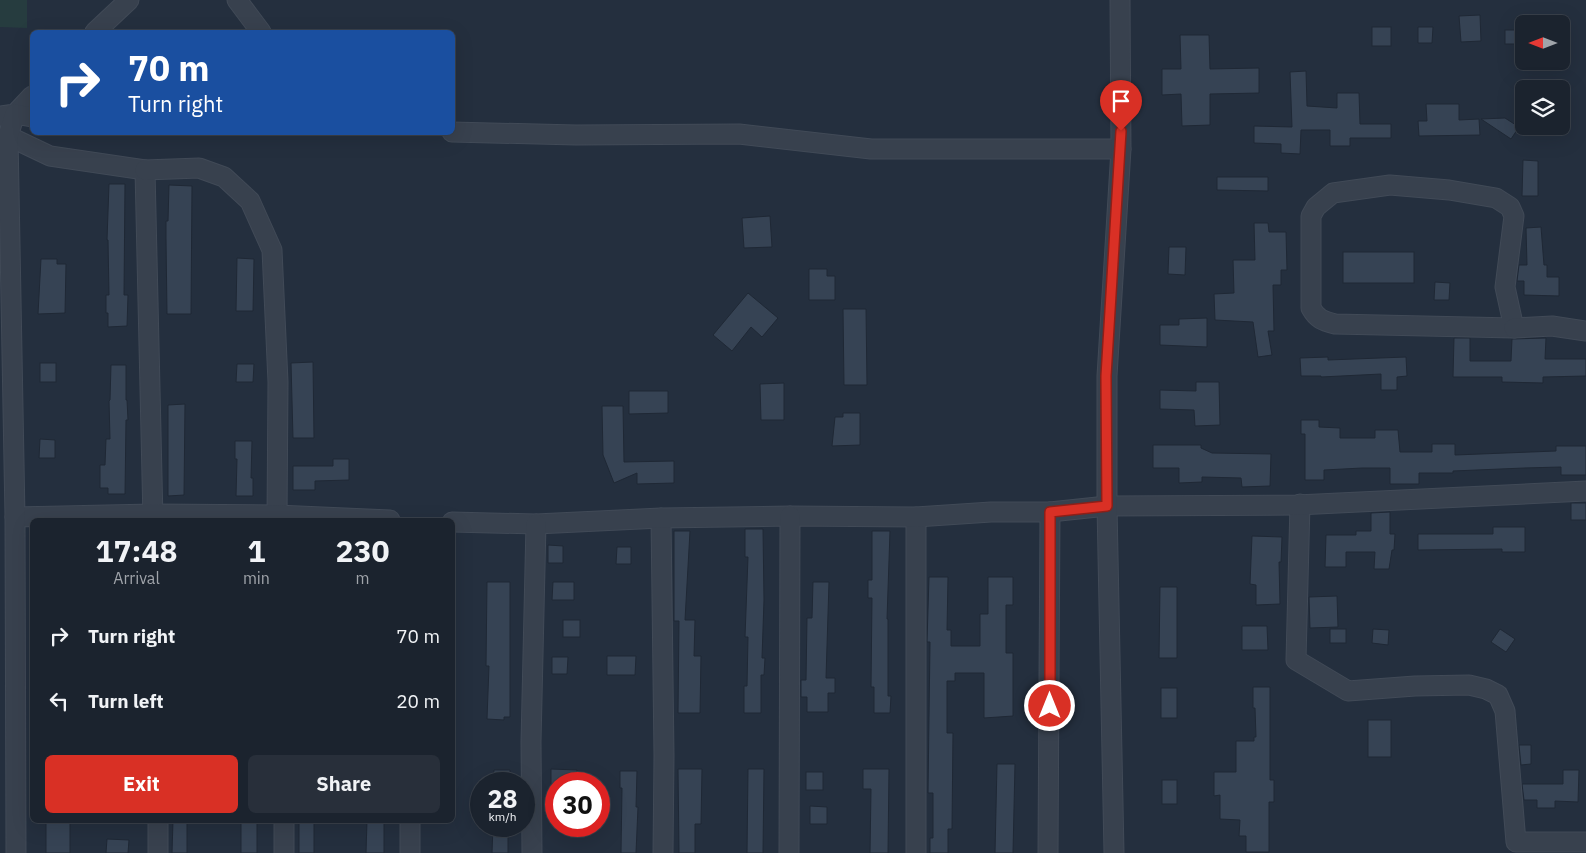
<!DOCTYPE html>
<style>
body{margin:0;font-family:"IBM Plex Sans",sans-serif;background:#282f3a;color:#f1f3f6;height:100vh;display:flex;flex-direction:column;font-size:19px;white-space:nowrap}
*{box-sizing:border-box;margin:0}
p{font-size:16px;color:#a0a4aa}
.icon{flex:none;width:28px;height:28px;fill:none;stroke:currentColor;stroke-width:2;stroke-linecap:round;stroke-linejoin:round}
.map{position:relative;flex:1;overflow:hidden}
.sheet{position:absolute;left:30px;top:518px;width:425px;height:305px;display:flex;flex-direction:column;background:#1b232e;border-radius:8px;box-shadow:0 5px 20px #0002,0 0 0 1px #39404a}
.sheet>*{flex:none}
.banner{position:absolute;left:30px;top:30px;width:425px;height:105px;border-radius:8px;box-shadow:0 5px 20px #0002,0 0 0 1px #39404a;background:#1a4fa0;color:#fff;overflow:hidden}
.needle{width:32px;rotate:270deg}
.fabs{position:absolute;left:1515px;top:15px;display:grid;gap:10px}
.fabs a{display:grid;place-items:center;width:55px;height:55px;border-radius:8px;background:#1b232e;box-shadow:0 5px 20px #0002,0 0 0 1px #39404a;font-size:25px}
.speed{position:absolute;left:470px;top:772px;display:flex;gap:10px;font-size:25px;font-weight:700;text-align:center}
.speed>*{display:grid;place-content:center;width:65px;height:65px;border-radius:50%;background:#1b232e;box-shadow:0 5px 20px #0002,0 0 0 1px #39404a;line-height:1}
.speed small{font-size:12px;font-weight:400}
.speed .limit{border:8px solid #d22;background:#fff;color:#111}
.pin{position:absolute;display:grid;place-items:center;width:42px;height:42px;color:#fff;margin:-51px -21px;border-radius:50% 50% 50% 0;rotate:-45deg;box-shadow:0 0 5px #0007}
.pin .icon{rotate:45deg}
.me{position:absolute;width:55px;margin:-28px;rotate:0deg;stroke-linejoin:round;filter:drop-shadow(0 0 4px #0008)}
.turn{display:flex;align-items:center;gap:18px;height:105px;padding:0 15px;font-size:22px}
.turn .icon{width:65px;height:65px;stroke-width:2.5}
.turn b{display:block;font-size:35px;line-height:42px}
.eta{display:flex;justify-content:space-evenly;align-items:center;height:85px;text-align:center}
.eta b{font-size:30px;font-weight:700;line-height:35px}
.cta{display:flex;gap:10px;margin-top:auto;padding:10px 15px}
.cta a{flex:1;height:58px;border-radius:8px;background:#d93025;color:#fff;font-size:20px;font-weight:700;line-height:58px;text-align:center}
.cta a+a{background:#282f3a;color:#f1f3f6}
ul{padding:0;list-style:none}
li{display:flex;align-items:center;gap:15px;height:65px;padding:0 15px}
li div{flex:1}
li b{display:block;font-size:19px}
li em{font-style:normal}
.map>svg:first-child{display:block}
</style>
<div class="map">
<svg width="1586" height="853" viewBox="0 0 1586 853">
<rect width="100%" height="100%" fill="#242f3e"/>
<polygon fill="#263c3f" points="0,0 27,0 27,28 0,27"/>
<g fill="#364354" stroke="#1f2835">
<polygon points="1480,15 1481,41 1461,42 1459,16"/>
<rect x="1372" y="27" width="19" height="19"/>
<polygon points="1418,27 1433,27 1432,43 1418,43"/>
<rect x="1505" y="30" width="19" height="14"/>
<polygon points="1180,35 1209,35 1210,69 1259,68 1259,93 1210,94 1210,125 1182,126 1181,94 1162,95 1162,69 1181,69"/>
<polygon points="1306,71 1307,106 1337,108 1337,93 1359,93 1360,124 1391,124 1391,138 1350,138 1350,146 1330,146 1330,130 1301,130 1300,154 1281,153 1281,144 1254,143 1254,126 1292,127 1290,72"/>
<polygon points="1426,104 1459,104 1459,120 1479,119 1480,135 1419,136 1418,121 1427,121"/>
<polygon points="1505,118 1519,127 1511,139 1481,119"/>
<polygon points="1523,160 1538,161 1538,196 1522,196"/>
<polygon points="1217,177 1268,177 1268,191 1217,190"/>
<polygon points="109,184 125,184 124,295 128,295 127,326 108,327 108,313 106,313 106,295 109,295 108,240 107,240"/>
<polygon points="169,185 192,186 191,314 167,314 166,239 166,221 168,221"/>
<polygon points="770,216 772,247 744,248 742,218"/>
<polygon points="1254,223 1268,223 1269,232 1286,232 1287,270 1281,270 1281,285 1273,285 1274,331 1268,331 1272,355 1258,357 1253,322 1215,320 1214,294 1234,293 1233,260 1255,260"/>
<polygon points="1541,227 1544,265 1547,265 1547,277 1559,277 1559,296 1524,295 1524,281 1517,281 1519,265 1527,265 1526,228"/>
<polygon points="1169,247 1186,247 1185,275 1168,274"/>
<rect x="1343" y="252" width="71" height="31"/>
<polygon points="237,258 254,259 253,311 236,311"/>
<polygon points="41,259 57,259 57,264 66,264 65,313 38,314"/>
<polygon points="809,269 827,269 827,276 835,276 835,300 809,300"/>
<polygon points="1435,282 1450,283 1449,300 1434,300"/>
<polygon points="748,293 778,318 762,337 751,327 732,351 713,335"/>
<polygon points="843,309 866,309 867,385 844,385"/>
<polygon points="1207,318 1207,347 1160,345 1160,325 1179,325 1179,319"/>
<polygon points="1454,338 1470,338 1470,361 1511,361 1512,339 1546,338 1545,359 1586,359 1586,376 1543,377 1543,383 1502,382 1502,377 1453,377"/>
<polygon points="1328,357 1328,360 1406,357 1407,376 1397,377 1397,390 1381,390 1381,374 1321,377 1321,376 1301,376 1300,358"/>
<polygon points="313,362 314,438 293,438 291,363"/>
<rect x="40" y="363" width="16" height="19"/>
<polygon points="237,364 254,364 253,382 236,382"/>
<polygon points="111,365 126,365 126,400 127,400 128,420 126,420 125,494 108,494 108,488 100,488 100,465 105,465 106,439 110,439 109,401 110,400"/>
<polygon points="1196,382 1219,382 1220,425 1195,426 1194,410 1160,409 1160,390 1196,391"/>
<polygon points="784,383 784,420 761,420 760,384"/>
<polygon points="629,391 668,391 668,413 629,414"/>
<polygon points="185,404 184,495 168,496 168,405"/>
<polygon points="602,406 623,406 624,462 674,461 674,483 637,484 637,473 614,483 603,455"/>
<polygon points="843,413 860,413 860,445 832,446 835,417 843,417"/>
<polygon points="1301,420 1319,420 1319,427 1340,428 1340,438 1375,438 1375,430 1398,430 1400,452 1432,452 1432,444 1455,444 1455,455 1556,451 1556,446 1586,446 1586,475 1561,475 1561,467 1524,468 1453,471 1453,473 1419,473 1419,484 1390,484 1390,468 1362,468 1324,470 1324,480 1305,480 1305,434 1301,434"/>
<polygon points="40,439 55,440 55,458 39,458"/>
<polygon points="235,441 252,441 251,478 253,478 253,496 236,496 237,459 235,459"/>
<polygon points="1153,445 1201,445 1201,448 1212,453 1271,454 1270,486 1242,487 1241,478 1202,477 1202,482 1179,483 1179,468 1153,468"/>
<polygon points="333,459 349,459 349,480 315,481 315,490 293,490 293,466 333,466"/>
<rect x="1571" y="503" width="15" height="17"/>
<polygon points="1390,512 1390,534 1395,534 1394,550 1392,550 1389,569 1374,569 1375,552 1346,552 1346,567 1325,567 1326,535 1356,535 1356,531 1371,531 1371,513"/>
<polygon points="1493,527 1525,527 1525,552 1502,552 1502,549 1418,550 1418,534 1493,534"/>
<polygon points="745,529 763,529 764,600 762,658 765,658 764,675 761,675 761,713 744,713 744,686 747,686 748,637 745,637 748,557 745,557"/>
<polygon points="674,531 690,531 685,620 695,620 694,656 701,656 700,713 678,713 679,621 674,621"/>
<polygon points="872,531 890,531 887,619 888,619 888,696 891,696 890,713 874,713 874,687 871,687 872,598 868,598 868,580 872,580"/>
<polygon points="1252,536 1282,537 1281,562 1279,562 1280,604 1256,605 1256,585 1250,584"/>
<polygon points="548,545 563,546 563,563 548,563"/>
<polygon points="617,547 631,547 631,564 616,564"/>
<polygon points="929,577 948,577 947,630 951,630 951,646 980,646 980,614 988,614 988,577 1013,577 1013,605 1006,605 1006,653 1013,653 1013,716 984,718 984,673 955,673 955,681 947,681 947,733 953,733 952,829 948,829 948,853 930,853 930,838 933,838 933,793 928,793 930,642 927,642"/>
<polygon points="487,582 510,582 510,717 504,717 504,720 487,719 489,666 486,666"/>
<polygon points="553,582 574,582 574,600 552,600"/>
<polygon points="813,582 829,582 826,678 835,678 835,693 828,693 828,712 807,712 807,697 801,697 801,680 806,680 807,618 812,618"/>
<polygon points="1160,587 1177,587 1177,658 1159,658"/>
<polygon points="1337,596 1338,627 1310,628 1309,597"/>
<rect x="563" y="620" width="17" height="17"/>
<polygon points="1242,626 1267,626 1268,650 1242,650"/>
<rect x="1330" y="629" width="16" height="14"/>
<polygon points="1373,629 1389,630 1388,645 1372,643"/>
<polygon points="1500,629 1515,639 1506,652 1491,642"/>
<polygon points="607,656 636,656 635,675 607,675"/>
<polygon points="552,657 568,657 567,674 552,674"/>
<polygon points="1253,687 1270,687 1270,780 1274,780 1274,802 1269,802 1269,852 1246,852 1246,836 1239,836 1240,820 1220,819 1220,795 1214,796 1214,772 1236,772 1236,741 1254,741 1254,737 1256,737 1255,708 1253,708"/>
<rect x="1161" y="688" width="16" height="30"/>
<rect x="1368" y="720" width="23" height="37"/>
<polygon points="1519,745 1531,745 1531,764 1521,765"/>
<polygon points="997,764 1015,764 1013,853 995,853"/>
<polygon points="551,769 577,770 576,784 551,784"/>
<polygon points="678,769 702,769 701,824 695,824 695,853 679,853"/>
<polygon points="748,769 764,769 763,853 747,853"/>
<polygon points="863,769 889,769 888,853 870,853 871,789 863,789"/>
<polygon points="494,770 510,770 510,784 493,784"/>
<polygon points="1563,770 1579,770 1578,802 1555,801 1555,808 1537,808 1537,800 1524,800 1522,784 1563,784"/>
<polygon points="620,771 637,771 636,807 638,807 636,853 621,853 622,788 620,788"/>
<rect x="806" y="772" width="17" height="18"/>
<rect x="1162" y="780" width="15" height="24"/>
<polygon points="810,806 827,807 827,824 810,824"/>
<rect x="46" y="820" width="24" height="33"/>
<polygon points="173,820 187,820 187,853 172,853"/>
<rect x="241" y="820" width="16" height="33"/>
<rect x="299" y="820" width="15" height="33"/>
<polygon points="367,820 384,820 384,853 366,853"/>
<polygon points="493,826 508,826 508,853 492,853"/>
<polygon points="107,839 129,840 128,853 106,853"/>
</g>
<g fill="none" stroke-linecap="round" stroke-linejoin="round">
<g stroke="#414a57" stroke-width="21">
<g id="street">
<polyline points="237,0 261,32"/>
<polyline points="95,32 129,0"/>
<polyline points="0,116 15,114 32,96"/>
<polyline points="452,132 576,135 739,134 871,149 1121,149"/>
<polyline points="8,136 50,156 145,170 153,520"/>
<polyline points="145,170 199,168 224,177 250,201 272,250 278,382 277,520"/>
<path d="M1390 185 1449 190 1496 198 1510 207 1514 216 1505 287 1514 328 1335 324C1323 321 1317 319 1311 308V216L1316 207 1333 193Z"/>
<polyline points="1514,328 1552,326 1586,331"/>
<polyline points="1300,504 1296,660 1348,691 1415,686 1469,685 1486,689 1498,695 1505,711 1516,842 1586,842"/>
<polyline points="1050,512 1107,506 1297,505 1586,491"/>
<polyline points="15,517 153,514 277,515 390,520"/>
<polyline points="916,517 916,853"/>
<polyline points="661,518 664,756 663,853"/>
<polyline points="452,522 536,524 661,518 790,516 916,517 991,512 1050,512 1048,853"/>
<polyline points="16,853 15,517 8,136 15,114 32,117"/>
<polyline points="158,853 158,820"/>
<polyline points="284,853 284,820"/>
<polyline points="410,853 410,820"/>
<polyline points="532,853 531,742 536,524"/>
<polyline points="789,853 790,516"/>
<polyline points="1114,853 1107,506 1107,376 1121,149 1120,0"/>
</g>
</g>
<use href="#street" stroke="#38414e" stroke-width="19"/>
</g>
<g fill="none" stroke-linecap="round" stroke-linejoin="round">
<g stroke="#8d1f18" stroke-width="12">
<polyline id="route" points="1050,706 1050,512 1107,506 1106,376 1121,131"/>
</g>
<use href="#route" stroke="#d93025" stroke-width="9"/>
</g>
</svg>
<div class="fabs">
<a><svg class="needle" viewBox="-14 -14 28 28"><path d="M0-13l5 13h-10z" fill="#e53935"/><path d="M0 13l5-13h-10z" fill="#a0a4aa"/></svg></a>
<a><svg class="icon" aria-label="layers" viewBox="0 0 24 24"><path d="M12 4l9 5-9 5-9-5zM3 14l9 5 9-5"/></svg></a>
</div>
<div class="speed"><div>28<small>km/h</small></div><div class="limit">30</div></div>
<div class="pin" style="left:1121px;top:131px;background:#d93025"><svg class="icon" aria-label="arrive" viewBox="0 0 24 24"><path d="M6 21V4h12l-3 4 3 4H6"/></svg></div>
<svg class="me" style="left:1050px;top:706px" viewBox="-20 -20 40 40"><circle r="17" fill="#d93025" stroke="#fff" stroke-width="3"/><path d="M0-11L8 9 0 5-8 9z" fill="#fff"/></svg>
<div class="banner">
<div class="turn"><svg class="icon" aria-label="right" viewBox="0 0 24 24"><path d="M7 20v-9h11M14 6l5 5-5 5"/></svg><div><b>70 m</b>Turn right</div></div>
</div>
<section class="sheet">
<div class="eta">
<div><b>17:48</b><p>Arrival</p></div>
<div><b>1</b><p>min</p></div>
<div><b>230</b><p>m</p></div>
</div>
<ul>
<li><svg class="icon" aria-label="right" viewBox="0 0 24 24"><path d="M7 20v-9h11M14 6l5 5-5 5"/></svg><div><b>Turn right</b></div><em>70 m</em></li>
<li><svg class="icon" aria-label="left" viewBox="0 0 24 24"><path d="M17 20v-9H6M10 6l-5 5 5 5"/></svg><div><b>Turn left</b></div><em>20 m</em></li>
</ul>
<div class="cta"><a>Exit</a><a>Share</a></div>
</section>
</div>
